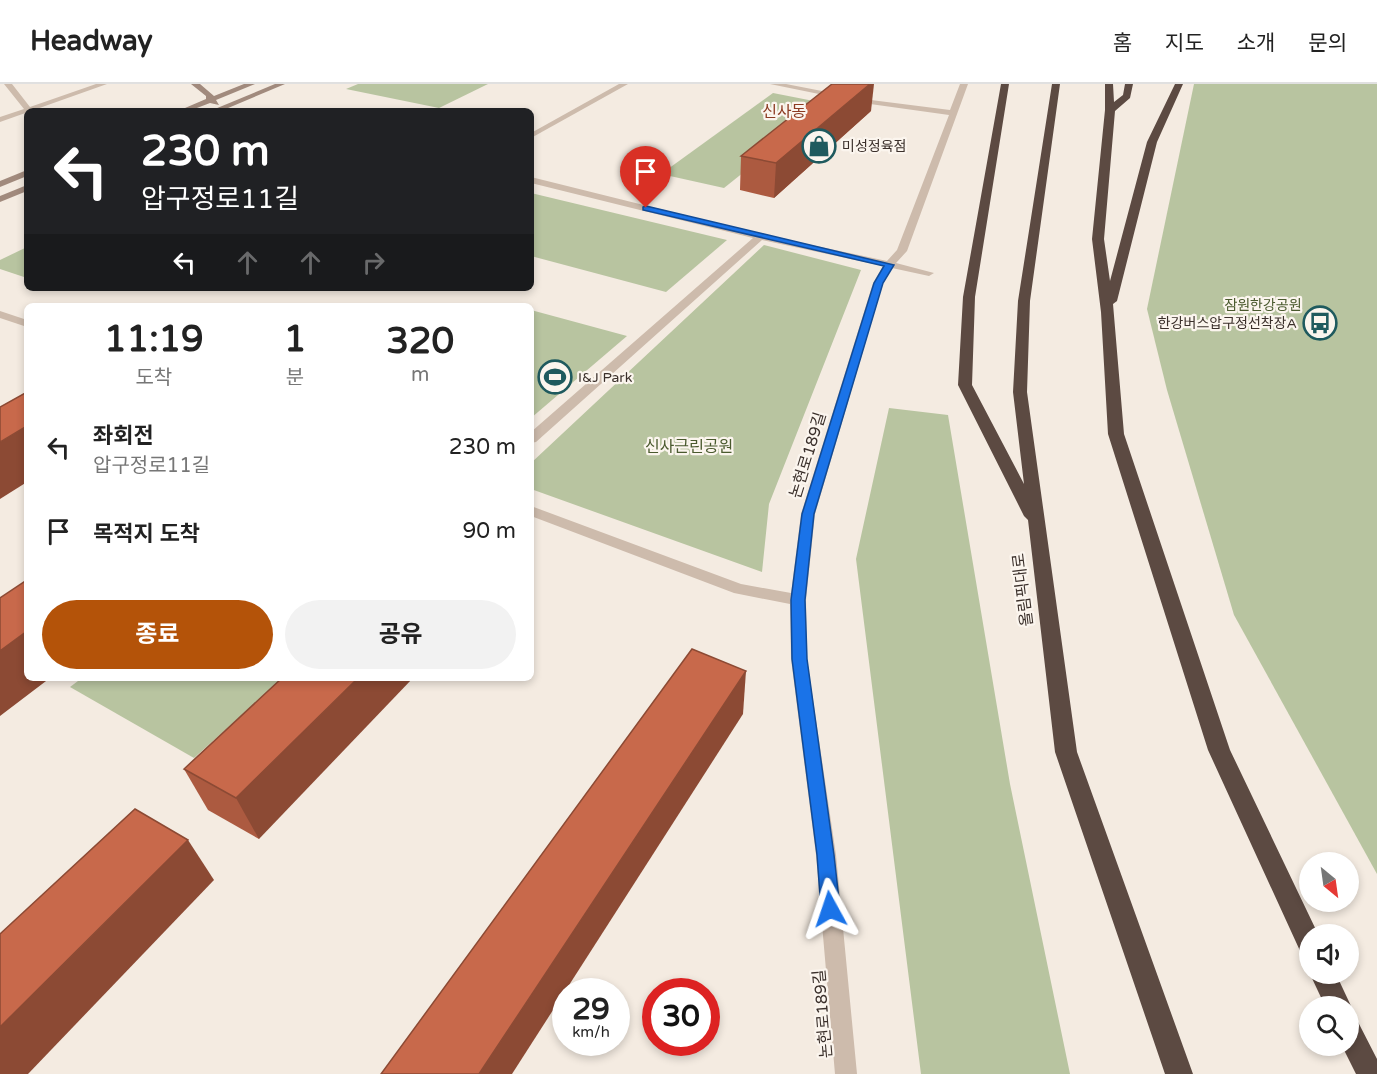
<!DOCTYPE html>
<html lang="ko">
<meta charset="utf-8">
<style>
body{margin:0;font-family:"Varela Round","Noto Sans KR",sans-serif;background:#f2f2f2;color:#222;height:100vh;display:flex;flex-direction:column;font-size:22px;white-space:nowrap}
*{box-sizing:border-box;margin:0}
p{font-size:20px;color:#767676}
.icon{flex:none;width:33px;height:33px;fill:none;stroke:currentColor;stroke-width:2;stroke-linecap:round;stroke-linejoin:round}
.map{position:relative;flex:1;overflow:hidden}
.sheet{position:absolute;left:24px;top:219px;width:510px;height:378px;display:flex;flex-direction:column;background:#fff;border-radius:9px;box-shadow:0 3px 9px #0003}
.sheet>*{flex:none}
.banner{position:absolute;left:24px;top:24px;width:510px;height:183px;border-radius:9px;box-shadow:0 3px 9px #0003;background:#202124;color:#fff;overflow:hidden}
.needle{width:39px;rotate:151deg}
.controls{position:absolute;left:1299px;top:768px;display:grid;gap:12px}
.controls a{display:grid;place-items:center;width:60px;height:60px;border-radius:50%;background:#fff;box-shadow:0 3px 9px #0003;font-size:30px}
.speed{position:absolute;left:552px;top:894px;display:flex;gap:12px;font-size:30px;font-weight:700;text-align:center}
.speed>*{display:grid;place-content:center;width:78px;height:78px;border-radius:50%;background:#fff;box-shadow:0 3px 9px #0003;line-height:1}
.speed small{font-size:15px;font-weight:400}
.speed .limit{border:9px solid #d22;background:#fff;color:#111}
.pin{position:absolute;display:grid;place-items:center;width:51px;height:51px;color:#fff;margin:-62px -26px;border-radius:50% 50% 50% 0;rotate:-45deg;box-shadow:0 0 6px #0007}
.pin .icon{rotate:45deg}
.me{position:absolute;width:66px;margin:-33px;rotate:355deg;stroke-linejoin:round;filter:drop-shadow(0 0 4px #0008)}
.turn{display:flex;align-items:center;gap:21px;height:126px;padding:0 18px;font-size:27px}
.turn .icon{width:78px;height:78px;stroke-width:2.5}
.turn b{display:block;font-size:42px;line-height:51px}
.lanes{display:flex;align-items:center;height:57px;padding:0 18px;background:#0003;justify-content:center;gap:30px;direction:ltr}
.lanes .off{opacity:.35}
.eta{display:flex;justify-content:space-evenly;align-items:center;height:102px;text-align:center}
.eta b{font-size:36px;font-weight:700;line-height:42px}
.button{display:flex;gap:12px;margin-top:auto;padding:12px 18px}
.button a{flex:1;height:69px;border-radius:36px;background:#b45309;color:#fff;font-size:24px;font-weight:700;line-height:69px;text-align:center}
.button a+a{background:#f2f2f2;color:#222}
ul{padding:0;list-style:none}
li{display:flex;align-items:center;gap:18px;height:84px;padding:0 18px}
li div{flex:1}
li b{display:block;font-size:22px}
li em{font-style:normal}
header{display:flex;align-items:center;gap:36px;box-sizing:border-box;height:84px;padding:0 30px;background:#fff;border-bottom:2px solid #e0e0e0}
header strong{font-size:28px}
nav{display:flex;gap:33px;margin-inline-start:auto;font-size:21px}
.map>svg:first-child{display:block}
</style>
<header>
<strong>Headway</strong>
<nav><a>홈</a><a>지도</a><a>소개</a><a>문의</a></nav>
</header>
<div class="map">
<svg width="1377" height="990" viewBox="0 0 1377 990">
<rect width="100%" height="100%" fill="#f4ebe1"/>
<g fill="#b8c4a0">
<polygon points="358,0 488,0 439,24 346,5"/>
<polygon points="1194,0 1377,0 1377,790 1234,531 1167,306 1147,225"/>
<polygon points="773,9 829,20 724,104 661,90"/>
<polygon points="531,109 727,156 666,208 531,172"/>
<polygon points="764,161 861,186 769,420 762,488 531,405 531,379"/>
<polygon points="27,163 27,194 0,185 0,176"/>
<polygon points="531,226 627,252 531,334"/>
<polygon points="889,324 948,331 1010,700 1070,990 921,990 856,475"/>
<polygon points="82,594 283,594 194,674 70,603"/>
</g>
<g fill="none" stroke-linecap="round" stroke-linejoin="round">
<g fill="#cdbbac" fill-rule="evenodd">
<polygon points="4,0 12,0 30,23 96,0 107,0 0,38 0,33 24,25"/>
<polygon points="619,0 628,0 531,54 531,49"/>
<polygon points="770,0 786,0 863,15 950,26 960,0 968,0 907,167 896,179 934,189 929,192 892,184 883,199 815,430 806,516 807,575 836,771 857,990 835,990 816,771 791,575 790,520 734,509 531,432 531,422 741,500 791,509 801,430 873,199 883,182 762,156 536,358 531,359 531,348 753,154 531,99 531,93 760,150 887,177 897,166 949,31 863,19"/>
<polygon points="0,227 27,236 27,243 0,234"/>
</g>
<g fill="#a18a7d" fill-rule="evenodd">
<polygon points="191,0 200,0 214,12 244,0 255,0 216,16 219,21 210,19 189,27 178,27 206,15 206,12"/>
<polygon points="275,0 285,0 221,27 210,27"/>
<polygon points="27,86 27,92 0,103 0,97"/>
<polygon points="27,101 27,107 0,118 0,112"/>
</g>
<g fill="#5c4a42" fill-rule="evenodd">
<polygon points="1001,0 1009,0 975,213 972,301 1024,400 1013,308 1018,217 1052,0 1060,0 1030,217 1027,308 1077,668 1193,990 1165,990 1055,668 1028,436 1024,432 958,301 963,213"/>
<polygon points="1105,0 1113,0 1114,18 1123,11 1125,0 1133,0 1130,14 1115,27 1104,155 1110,197 1147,58 1175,0 1183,0 1157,58 1117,217 1113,220 1124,350 1230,666 1318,850 1310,850 1310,873 1301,869 1208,666 1108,350 1101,228 1092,155 1105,26"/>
<polygon points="1310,890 1336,890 1351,922 1348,928 1348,922 1325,922"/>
<polygon points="1348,932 1357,936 1377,975 1377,990 1356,990 1342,962 1348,962"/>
</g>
</g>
<g fill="#ac5a40">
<polygon points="871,27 774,114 740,106 741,72"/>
<polygon points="282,594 259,755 208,726 184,685"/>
</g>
<g fill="#8c4a34">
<polygon points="870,0 874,0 871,27 774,114 776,79"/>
<polygon points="27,342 27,398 0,415 0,358"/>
<polygon points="27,547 27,594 50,594 0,632 0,567"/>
<polygon points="746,587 743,630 512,990 479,990"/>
<polygon points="358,594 413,594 259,755 236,714"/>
<polygon points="188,756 214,796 28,990 0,990 0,943"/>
</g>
<g fill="#c8694b" stroke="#8c4a34" stroke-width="1.5">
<polygon points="832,0 870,0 776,79 741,72"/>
<polygon points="27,308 27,342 0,358 0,323"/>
<polygon points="27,496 27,547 0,567 0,514"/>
<polygon points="692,565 746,587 479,990 381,990"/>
<polygon points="282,594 358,594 236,714 184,685"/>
<polygon points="135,725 188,756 0,943 0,850"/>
</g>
<polygon fill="#1a73e8" stroke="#114b97" stroke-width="1.5" points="646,122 894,181 883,199 814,430 805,516 807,575 834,771 840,825 837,831 830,834 824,831 821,825 817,771 792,575 791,516 802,430 874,199 884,182 643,126 643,123"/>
<defs>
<g id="shop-ring" transform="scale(1.725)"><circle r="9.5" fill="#fbf5ee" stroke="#1f5a5e" stroke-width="1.5"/><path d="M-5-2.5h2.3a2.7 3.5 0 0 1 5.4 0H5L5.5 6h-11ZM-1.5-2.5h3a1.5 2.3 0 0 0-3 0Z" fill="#1f5a5e"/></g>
<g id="bus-ring" transform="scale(1.725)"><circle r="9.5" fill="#fbf5ee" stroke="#1f5a5e" stroke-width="1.5"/><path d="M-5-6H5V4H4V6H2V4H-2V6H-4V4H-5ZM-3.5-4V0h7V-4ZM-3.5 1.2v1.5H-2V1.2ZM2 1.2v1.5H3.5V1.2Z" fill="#1f5a5e"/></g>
<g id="stadium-ring" transform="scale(1.725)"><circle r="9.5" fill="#fbf5ee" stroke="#1f5a5e" stroke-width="1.5"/><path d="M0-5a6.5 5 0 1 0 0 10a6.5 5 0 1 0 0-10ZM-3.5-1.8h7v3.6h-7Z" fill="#1f5a5e"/></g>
</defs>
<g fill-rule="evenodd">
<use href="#shop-ring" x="819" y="62"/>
<use href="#bus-ring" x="1320" y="239"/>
<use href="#stadium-ring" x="555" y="293"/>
</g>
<g text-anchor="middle" stroke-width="4.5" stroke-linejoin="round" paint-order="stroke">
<g font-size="14" fill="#3b302b" stroke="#fbf5ee" text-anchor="start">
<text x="842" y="67">미성정육점</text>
<text x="1297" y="244" text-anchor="end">한강버스압구정선착장A</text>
<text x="578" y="298">I&amp;J Park</text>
</g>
<g font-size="14" fill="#4a5a2e" stroke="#fbf5ee">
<text x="1263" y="226">잠원한강공원</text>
</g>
<g font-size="16" fill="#8c3b22" stroke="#fbf5ee">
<text x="784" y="33">신사동</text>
</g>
<g font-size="16" fill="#4a5a2e" stroke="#fbf5ee">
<text x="689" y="368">신사근린공원</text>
</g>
<g font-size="16" fill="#3b302b" stroke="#fbf5ee">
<text transform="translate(807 371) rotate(-73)" y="6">논현로189길</text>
<text transform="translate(1022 506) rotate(-97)" y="6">올림픽대로</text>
<text transform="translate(822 930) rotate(-95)" y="6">논현로189길</text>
</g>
</g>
</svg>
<div class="controls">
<a><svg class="needle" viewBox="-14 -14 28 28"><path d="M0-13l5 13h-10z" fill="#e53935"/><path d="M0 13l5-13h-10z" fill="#767676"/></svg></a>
<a><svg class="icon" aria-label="sound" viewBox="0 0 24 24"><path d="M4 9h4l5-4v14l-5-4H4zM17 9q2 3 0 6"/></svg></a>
<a><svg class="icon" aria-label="search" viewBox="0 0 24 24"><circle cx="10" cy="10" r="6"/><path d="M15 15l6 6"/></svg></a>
</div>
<div class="speed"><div>29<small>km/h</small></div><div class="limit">30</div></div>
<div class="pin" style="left:646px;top:124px;background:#d93025"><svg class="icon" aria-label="arrive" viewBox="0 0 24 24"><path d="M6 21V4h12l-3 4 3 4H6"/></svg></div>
<svg class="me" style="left:830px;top:825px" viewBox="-20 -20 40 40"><path d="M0-17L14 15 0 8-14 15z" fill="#1a73e8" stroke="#fff" stroke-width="4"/></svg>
<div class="banner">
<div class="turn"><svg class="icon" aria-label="left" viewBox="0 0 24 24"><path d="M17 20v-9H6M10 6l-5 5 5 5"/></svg><div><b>230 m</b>압구정로11길</div></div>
<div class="lanes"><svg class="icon" aria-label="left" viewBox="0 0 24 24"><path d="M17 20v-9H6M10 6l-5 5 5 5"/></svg><svg class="icon off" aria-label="ahead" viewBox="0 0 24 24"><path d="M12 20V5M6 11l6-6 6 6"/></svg><svg class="icon off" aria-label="ahead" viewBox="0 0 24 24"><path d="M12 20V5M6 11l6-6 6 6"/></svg><svg class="icon off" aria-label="right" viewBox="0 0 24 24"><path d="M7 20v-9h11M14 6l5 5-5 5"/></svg></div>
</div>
<section class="sheet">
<div class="eta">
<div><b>11:19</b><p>도착</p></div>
<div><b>1</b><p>분</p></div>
<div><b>320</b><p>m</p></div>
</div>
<ul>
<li><svg class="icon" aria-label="left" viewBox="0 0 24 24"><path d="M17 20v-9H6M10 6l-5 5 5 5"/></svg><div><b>좌회전</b><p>압구정로11길</p></div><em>230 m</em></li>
<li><svg class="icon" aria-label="arrive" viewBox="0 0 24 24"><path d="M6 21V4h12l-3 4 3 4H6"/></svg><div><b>목적지 도착</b></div><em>90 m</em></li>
</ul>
<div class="button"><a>종료</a><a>공유</a></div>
</section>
</div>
